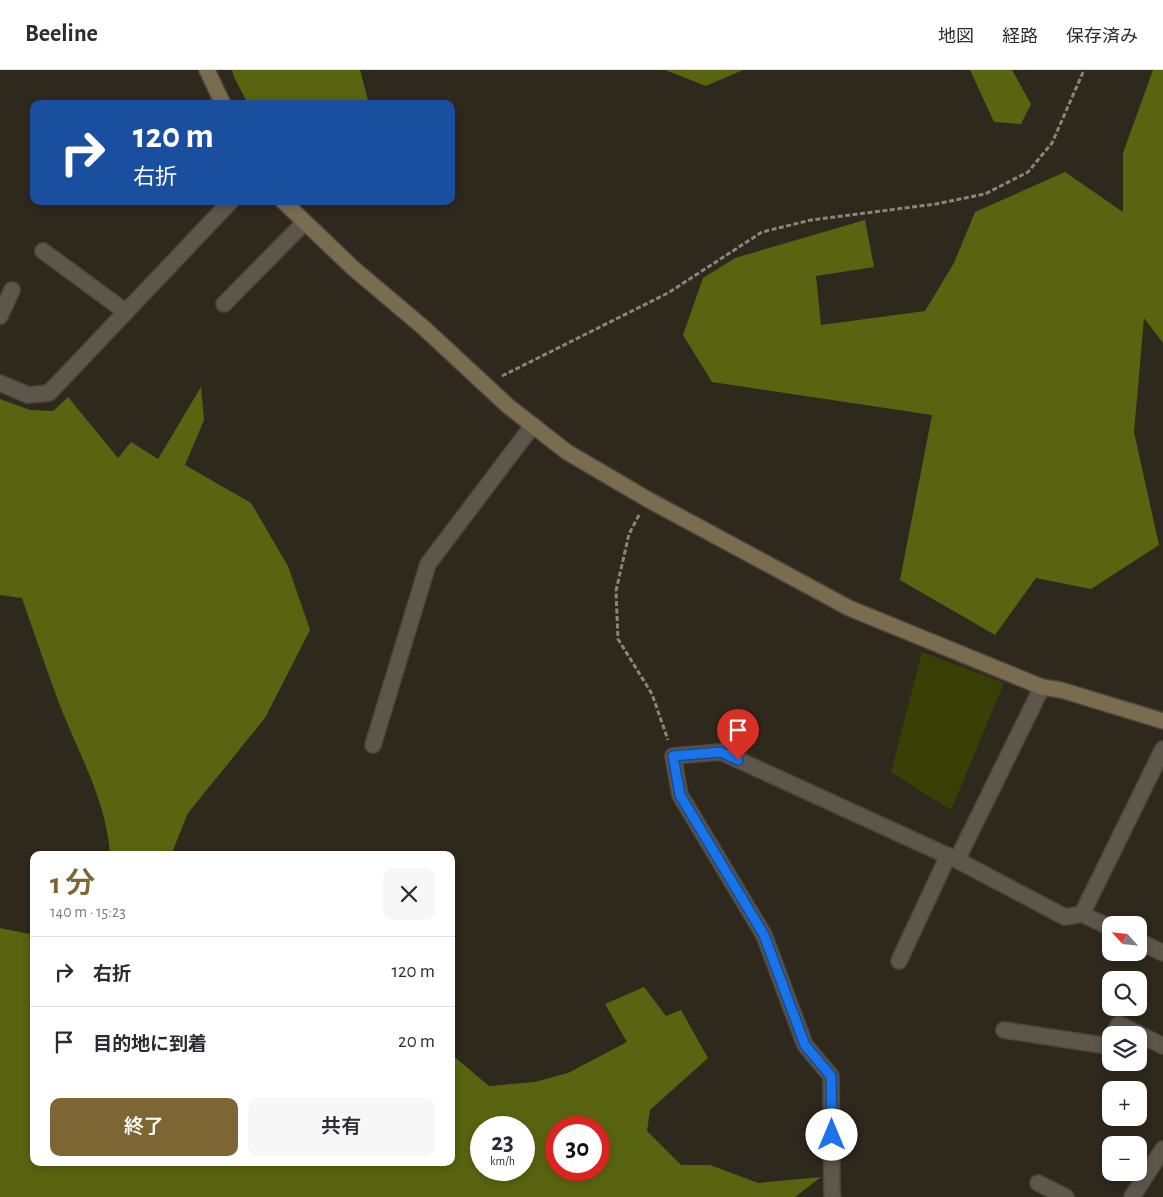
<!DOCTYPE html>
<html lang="ja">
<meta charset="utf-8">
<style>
body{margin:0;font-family:"Alegreya Sans","Noto Sans JP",sans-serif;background:#f7f7f7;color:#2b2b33;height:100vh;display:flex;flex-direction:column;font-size:19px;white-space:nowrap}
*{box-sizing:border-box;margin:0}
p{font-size:16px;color:#7c7c81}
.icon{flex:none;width:28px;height:28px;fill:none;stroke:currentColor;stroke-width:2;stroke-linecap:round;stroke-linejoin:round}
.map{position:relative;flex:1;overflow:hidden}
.sheet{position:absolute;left:30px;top:781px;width:425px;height:315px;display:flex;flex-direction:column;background:#fff;border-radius:10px;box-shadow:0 2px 8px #0003}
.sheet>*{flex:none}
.guide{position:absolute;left:30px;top:30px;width:425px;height:105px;border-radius:10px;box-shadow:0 2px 8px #0003;background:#1a4fa0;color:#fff;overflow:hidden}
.needle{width:32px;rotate:297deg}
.controls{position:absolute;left:1102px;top:846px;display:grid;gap:10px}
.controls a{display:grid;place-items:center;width:45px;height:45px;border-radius:10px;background:#fff;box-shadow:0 2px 8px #0003;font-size:25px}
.speed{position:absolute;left:470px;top:1046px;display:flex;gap:10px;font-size:25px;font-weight:700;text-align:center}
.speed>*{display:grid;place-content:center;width:65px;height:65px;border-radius:50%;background:#fff;box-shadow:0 2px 8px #0003;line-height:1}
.speed small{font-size:12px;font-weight:400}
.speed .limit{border:8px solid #d22;background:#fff;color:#111}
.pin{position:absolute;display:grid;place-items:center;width:42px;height:42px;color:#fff;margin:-51px -21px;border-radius:50% 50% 50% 0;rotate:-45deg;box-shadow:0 0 5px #0007}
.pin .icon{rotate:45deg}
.me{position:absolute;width:55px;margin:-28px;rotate:0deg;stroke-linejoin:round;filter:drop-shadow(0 0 4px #0008)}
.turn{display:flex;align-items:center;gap:18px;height:105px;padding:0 20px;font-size:22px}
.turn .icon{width:65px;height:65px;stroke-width:2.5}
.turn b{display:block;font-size:35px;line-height:42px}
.round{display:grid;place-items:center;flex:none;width:52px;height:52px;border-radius:10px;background:#f7f7f7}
.head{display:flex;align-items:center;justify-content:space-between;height:85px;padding:0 20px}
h1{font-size:30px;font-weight:600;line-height:38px;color:#7e6634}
.primary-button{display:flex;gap:10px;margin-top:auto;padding:10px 20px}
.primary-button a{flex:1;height:58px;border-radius:10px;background:#7e6634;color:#fff;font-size:20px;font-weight:600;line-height:58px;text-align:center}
.primary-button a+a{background:#f7f7f7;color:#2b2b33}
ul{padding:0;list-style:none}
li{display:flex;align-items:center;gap:15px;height:70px;padding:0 20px;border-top:1px solid #e1e1e2}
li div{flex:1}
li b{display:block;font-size:19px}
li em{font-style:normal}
header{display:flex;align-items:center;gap:30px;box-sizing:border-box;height:70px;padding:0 25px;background:#fff;border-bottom:1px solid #e1e1e2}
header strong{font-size:24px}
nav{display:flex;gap:28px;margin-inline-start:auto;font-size:18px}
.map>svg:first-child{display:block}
</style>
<header>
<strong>Beeline</strong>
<nav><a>地図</a><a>経路</a><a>保存済み</a></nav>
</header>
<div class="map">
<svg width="1163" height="1127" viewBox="0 0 1163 1127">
<rect width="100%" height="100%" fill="#2f281d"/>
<polygon fill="#384006" points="922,582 1004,613 951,740 891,702"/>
<g fill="#596410" fill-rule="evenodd">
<polygon points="232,0 360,0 369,34 248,34 234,7"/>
<polygon points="665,0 743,0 706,16"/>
<polygon points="970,0 1012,0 1031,34 1021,54 994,52"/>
<polygon points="1153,0 1163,0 1163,273 1144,248 1134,362 1159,475 1091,519 1036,508 995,565 900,510 932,345 712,312 683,265 703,208 735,188 865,150 874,197 816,206 821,255 925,241 954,193 975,142 1065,102 1123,142 1123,83"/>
<path d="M201 317 204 350 185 395 251 433 288 496 310 560 265 648 188 743 171 785H110C107 731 78 683 59 633 46 598 34 563 22 528L0 525V329L30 340 53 341 68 327 118 388 131 372 158 389Z"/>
<path d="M0 858 34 865V1092H451V984L489 1016 535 1012 568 1003 627 972 605 934 644 917 666 946 681 940 708 988 650 1040 647 1061 681 1095H710L758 1113 821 1107 795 1127H0ZM481 1058H524V1100H481ZM556 1058H599V1100H556Z"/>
</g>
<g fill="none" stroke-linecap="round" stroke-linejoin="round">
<g stroke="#4c463d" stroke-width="18">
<g id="street">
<polyline points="43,181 126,242"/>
<polyline points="224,234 304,153"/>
<polyline points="0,246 12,220"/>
<polyline points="0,313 28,325 49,323 231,131"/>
<polyline points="373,675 428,494 533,355"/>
<polyline points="957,790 1042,617"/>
<polyline points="1082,844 1111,858"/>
<polyline points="1139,871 1163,883"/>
<polyline points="899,891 948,786"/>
<polyline points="1004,960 1108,976 1111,969"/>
<polyline points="1113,965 1119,954 1163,976"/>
<polyline points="1038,1113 1066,1127"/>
<polyline points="833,1127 832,1124 831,1006 805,975 764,865 680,725 673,686 721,682 957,790 1065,847 1082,844 1163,679"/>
<polyline points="1132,1127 1163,1079"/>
</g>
</g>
<g stroke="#4c463d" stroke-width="18">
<g id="secondary">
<polyline points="207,0 223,34"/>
<polyline points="283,131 353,198 424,258 508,336 567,382 647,429 849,538 1042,617 1061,620 1163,651"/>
</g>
</g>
<g stroke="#8a857c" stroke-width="3" stroke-dasharray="5 2.5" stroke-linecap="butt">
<polyline points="502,306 668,223 762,162 811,150 936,134 985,124 1028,102 1052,73 1084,0"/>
<polyline points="639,445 629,464 616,521 618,569 652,624 668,670"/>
</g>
<use href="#street" stroke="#5d564a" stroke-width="15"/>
<use href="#secondary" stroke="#7a6c4e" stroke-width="15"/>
</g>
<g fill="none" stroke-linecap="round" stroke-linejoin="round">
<g stroke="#114b97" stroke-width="12">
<polyline id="route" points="738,690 721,682 673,686 680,725 764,865 805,975 831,1006 832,1065"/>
</g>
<use href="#route" stroke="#1a73e8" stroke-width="9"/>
</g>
</svg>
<div class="controls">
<a><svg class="needle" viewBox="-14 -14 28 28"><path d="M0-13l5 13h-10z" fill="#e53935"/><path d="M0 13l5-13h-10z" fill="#7c7c81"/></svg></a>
<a><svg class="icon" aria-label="search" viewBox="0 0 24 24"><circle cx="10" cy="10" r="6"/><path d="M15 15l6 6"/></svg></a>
<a><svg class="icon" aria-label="layers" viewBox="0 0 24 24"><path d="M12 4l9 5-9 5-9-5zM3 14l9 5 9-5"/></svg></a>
<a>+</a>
<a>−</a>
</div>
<div class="speed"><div>23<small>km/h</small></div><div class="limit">30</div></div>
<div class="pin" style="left:738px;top:690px;background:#d93025"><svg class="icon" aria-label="arrive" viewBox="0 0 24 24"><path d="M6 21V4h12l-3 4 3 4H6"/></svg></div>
<svg class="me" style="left:832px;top:1065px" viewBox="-20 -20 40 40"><circle r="19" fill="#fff"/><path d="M0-13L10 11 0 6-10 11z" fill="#1a73e8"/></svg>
<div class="guide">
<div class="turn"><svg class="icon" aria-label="right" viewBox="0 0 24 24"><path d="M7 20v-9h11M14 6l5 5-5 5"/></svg><div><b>120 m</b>右折</div></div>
</div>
<section class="sheet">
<div class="head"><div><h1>1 分</h1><p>140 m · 15:23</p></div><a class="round"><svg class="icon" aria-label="close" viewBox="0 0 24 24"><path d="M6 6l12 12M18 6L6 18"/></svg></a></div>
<ul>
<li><svg class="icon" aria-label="right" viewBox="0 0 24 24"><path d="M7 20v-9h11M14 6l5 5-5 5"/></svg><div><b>右折</b></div><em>120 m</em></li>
<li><svg class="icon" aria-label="arrive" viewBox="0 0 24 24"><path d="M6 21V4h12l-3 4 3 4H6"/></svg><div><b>目的地に到着</b></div><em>20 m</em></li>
</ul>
<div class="primary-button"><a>終了</a><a>共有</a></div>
</section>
</div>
